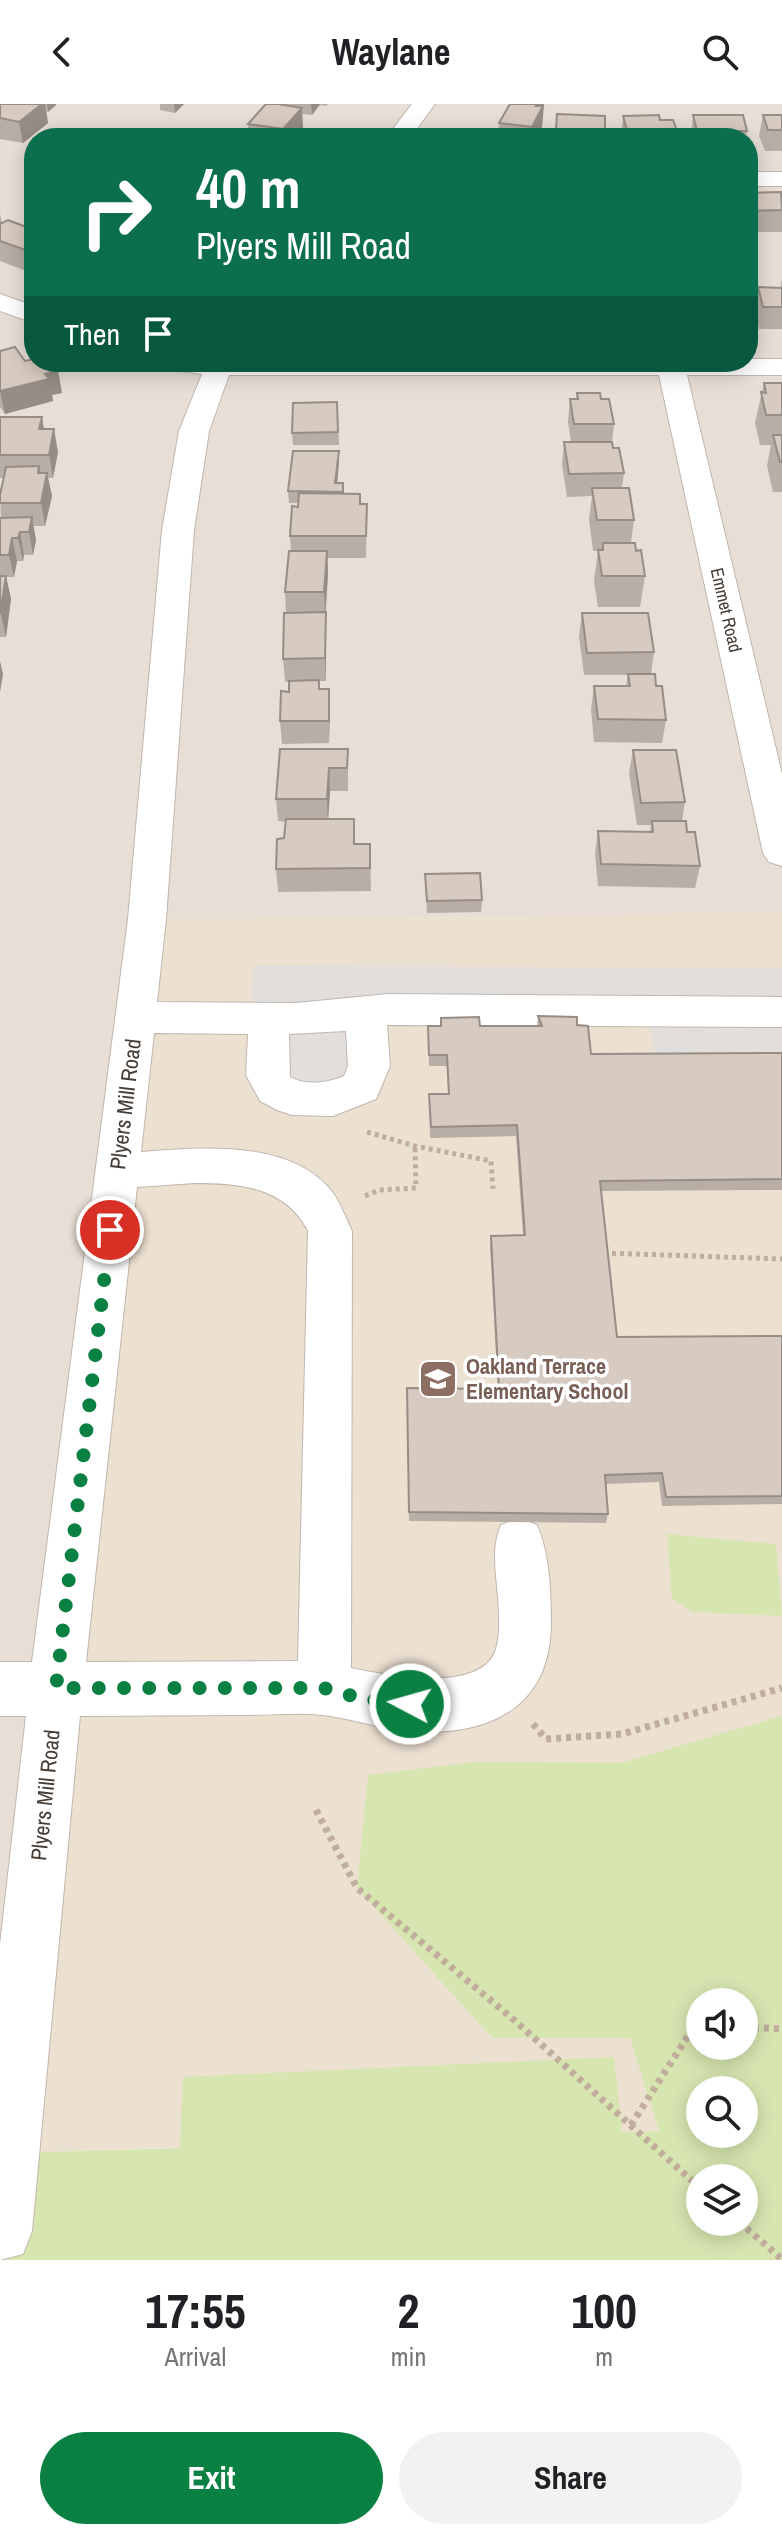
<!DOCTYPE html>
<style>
body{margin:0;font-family:"Archivo Narrow",sans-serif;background:#f2f2f2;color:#202124;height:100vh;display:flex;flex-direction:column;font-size:30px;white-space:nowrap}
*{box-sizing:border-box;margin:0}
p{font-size:26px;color:#757577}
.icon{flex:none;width:44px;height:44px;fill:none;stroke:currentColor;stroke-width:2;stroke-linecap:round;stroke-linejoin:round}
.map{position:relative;height:2156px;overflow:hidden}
.panel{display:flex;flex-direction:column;background:#fff;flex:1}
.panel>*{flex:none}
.guide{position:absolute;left:24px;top:24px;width:734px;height:244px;border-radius:32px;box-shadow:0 4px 20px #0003;background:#0b6e4f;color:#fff;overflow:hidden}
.fabs{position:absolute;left:686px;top:1884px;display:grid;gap:16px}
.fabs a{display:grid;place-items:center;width:72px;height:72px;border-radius:50%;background:#fff;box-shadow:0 4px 20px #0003;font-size:40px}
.pin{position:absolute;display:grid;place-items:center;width:68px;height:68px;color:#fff;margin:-34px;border:4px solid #fff;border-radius:50%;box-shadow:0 2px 8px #0007}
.me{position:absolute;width:88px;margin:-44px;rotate:276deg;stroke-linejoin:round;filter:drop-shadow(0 0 6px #0008)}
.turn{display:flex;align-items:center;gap:28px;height:168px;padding:0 40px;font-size:36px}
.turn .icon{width:104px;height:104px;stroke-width:2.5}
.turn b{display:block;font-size:56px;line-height:68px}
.then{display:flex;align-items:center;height:76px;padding:0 40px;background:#0003;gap:16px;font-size:30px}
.eta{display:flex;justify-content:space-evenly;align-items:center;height:136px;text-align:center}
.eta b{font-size:48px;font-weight:700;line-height:56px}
.button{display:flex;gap:16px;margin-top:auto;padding:16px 40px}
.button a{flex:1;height:92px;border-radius:48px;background:#0b8043;color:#fff;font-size:32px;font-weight:700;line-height:92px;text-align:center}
.button a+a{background:#f2f2f2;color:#202124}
header{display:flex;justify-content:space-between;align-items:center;height:104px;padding:0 40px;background:#fff;font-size:36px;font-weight:700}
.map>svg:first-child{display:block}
</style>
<header><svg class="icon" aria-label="back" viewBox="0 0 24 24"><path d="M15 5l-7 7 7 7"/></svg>Waylane<svg class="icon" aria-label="search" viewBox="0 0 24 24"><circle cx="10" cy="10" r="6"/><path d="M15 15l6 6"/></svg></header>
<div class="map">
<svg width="782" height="2156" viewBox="0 0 782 2156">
<rect width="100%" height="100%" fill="#f3ede7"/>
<path fill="#e7ded5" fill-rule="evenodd" d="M0 0H782V810L0 2131ZM34 34H748V258H34Z"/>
<path fill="#ece0d1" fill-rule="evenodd" d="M782 809V2023L744 1986H700V2026L8 2049 147 815ZM700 1898H744V1942H700Z"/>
<g fill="#d7e6b1" fill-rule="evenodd">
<polygon points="667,1430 776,1440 782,1512 693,1508 672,1495"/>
<path d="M782 1612V2156H0L8 2049 180 2044 183 1973 614 1953 622 2028 659 2027 630 1934H492L357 1784 368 1671 475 1658 621 1659ZM700 1898H744V1942H700ZM700 1986H744V2030H700ZM700 2074H744V2118H700Z"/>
</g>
<polygon fill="#e1dedc" points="253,862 782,864 782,956 657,957 647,910 388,905 369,962 292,994 251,913"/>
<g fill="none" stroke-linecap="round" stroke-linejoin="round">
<g stroke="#c1b6ad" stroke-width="2">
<g id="minor">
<polygon points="412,0 435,0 410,34 386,34"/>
<rect x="748" y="68" width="34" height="14"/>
<polygon points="0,190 34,202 34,219 0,207"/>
<path d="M748 255H782V271H687L782 670V762L769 758 763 749 659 271H229L209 327 194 426 166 815 157 898 296 899 388 890 782 893V923L387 921 390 962 376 995 333 1012 292 1011 277 1006 260 997 246 971 248 930 154 929 141 1048C199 1043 293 1035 333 1089 341 1100 346 1115 352 1127L351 1564C386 1571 477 1590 495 1548 501 1532 499 1510 498 1493 496 1467 491 1445 501 1421L519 1414 537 1421C550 1451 551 1489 551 1522 549 1611 478 1635 401 1626 374 1623 349 1614 323 1611 298 1608 270 1611 244 1611 190 1611 135 1612 80 1612L32 2127 23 2150 0 2156V1841L26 1612H0V1558H32L128 815 162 426 179 327 202 270 160 264 156 258H748ZM346 927 348 962 344 972C328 979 306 982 290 973L289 930ZM195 1079C239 1079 286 1083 308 1127L298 1557 86 1558 137 1083Z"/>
</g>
</g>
<g stroke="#c0ad9b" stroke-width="5" stroke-dasharray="4 4" stroke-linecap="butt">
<polyline points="367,1028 415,1042 491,1057 493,1085"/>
<polyline points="365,1092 379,1086 416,1084 415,1042"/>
<polyline points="604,1149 782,1155"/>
</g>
<g stroke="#c0ad9b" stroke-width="7" stroke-dasharray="5 5" stroke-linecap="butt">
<polyline points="533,1620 546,1635 622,1630 782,1584"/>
<polyline points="316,1706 357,1784 513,1915 700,2084"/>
<polyline points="744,1923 782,1925"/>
<polyline points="631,2021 695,1921 700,1921"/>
<polyline points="739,2118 782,2155"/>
</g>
<use href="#minor" fill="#fff" fill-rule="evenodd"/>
</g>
<g fill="#b9aea5">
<polygon points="0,0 56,0 56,1 48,8 46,7 48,19 23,39 0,35"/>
<polygon points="160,0 184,0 175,9 160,6"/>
<polygon points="266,0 328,0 326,2 320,1 312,11 302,10 303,24 295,34 228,34 248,33 248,20"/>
<polygon points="544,0 542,23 536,34 498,34 499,19"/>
<polygon points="557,10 605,27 605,34 555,34"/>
<polygon points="693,11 747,27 746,34 691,34"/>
<polygon points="763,11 782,11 782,47 765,47 759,32"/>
<polygon points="623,12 678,29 678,34 621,34"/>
<polygon points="748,89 782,92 782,128 748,128"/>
<polygon points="0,110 2,119 34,126 34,170 0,157"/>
<polygon points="782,175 782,225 759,225 754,205 758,183 780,184"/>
<polygon points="0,247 25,257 62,289 52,291 53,297 5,310 0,303"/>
<polygon points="764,279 782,279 782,388 773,388 767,362 771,341 760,341 755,319"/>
<polygon points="577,289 601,295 614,320 612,338 613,344 624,369 622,384 634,416 631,439 636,447 645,472 640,503 598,503 594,477 598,447 593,447 589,415 592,392 567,393 562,361 564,338 571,338 568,318 570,295 576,295"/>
<polygon points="337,298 339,341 293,341 292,329"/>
<polygon points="0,313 44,325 58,348 53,374 48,374 52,392 45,422 33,422 36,436 33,451 24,451 23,457 17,457 14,473 6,473 11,495 6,533 0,533 0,414 1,414 0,391 4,374 0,374"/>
<polygon points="339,347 337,379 343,379 344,389 360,400 367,400 366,454 328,454 328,470 326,508 326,577 319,577 319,585 329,585 329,639 282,640 280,617 289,588 289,578 285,578 283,555 286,509 285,488 291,447 290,432 298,399 289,399 288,387"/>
<polygon points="582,509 654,548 651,570 656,582 666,616 662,639 594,638 591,605 594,582 626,582 628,571 584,571 579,532"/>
<polygon points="348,645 348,687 330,687 328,715 355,740 370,740 371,787 278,788 276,765 284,734 286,718 278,717 276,695"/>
<polygon points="633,646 685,698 682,717 687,728 700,762 695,784 598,782 595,750 598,727 650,728 651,721 637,721 629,669"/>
<polygon points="425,770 482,796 481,808 427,809"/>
<polygon points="538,912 577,921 591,950 782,949 782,1086 601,1087 617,1233 782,1232 782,1400 662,1402 659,1378 605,1380 608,1410 606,1419 409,1417 407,1284 498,1285 490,1143 491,1132 523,1132 516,1032 430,1034 429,990 448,990 447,962 429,962 428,922 537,922"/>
</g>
<g fill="#968d86">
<polygon points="42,0 45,0 48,19 23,39 19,18"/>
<polygon points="47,0 56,0 56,1 48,8"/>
<polygon points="174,0 184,0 175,9"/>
<polygon points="311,0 320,0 312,11"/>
<polygon points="538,0 544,0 542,23 536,34 531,34 536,2"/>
<polygon points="302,4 303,24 295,34 284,34 283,25"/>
<polygon points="58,266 62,289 52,291 53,297 5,310 0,287 45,270"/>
<polygon points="42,313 46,336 39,325"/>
<polygon points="54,325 58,348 53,374 49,351"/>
<polygon points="339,347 339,359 336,391 335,379"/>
<polygon points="39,362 44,385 47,369 52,392 45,422 41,399 38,369"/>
<polygon points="32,413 36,436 33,451 29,428"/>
<polygon points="20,428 24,451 23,457 18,434"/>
<polygon points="12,434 17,457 14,473 9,451"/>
<polygon points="327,447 328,470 325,511 324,488"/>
<polygon points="6,472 11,495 6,533 1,510"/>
<polygon points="326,508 326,577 325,554"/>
<polygon points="0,557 3,570 0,588"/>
<polygon points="329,585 330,608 329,639"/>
<polygon points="329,664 330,687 328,718 327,695"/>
</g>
<g fill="#d7cac0" stroke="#968d86" stroke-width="2">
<polygon points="0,0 42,0 19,18 0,14"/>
<polygon points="266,0 278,0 302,4 283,25 248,20"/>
<polygon points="510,0 538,0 536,2 543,2 532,23 499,19"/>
<polygon points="557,10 605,12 605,27 556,26"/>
<polygon points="659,11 660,16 673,16 678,29 628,30 623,12"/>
<polygon points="693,11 743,11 747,27 697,27"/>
<polygon points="763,11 782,11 782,26 768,26"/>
<polygon points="231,31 254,34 228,34"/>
<polygon points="781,88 782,106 748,107 748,89"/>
<polygon points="8,116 34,126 34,149 0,137 0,120"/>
<polygon points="758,183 782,184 782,203 763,203"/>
<polygon points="15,243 25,257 34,255 34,258 38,259 51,258 58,266 45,270 49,275 0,287 0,247"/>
<polygon points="764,279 782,279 782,311 766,311 761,288 766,289"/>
<polygon points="577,289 600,289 601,295 609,295 614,320 574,320 570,295 578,295"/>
<polygon points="337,298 338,328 292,329 293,299"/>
<polygon points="0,313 42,313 39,325 54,325 49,351 0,351"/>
<polygon points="773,331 782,331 782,358 780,358"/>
<polygon points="564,338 612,338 613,344 619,344 624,369 569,370"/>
<polygon points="293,347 339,347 335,379 343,379 343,388 288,387"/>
<polygon points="39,362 38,369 47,369 41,399 0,399 0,391 6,363"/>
<polygon points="592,384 629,384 634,416 597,416"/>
<polygon points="299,389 360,390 360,400 367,400 366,432 290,432 292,402 298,403"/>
<polygon points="32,413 29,428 20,428 18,434 12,434 9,451 0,451 0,414"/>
<polygon points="603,439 635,439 636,447 641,446 645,472 602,472 598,446 603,446"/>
<polygon points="289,447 327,447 324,488 285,488"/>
<polygon points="0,472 6,472 0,510"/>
<polygon points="326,508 325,554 283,555 284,509"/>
<polygon points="582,509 648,509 654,548 587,549"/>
<polygon points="628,570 655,570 656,582 662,582 666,616 598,615 594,582 630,582"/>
<polygon points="319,576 319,585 329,585 329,617 280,617 281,587 289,588 289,577"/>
<polygon points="280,645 348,645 347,664 329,664 327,695 276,695"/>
<polygon points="633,646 676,646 685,698 641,699"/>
<polygon points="286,715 354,715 354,740 370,740 370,764 276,765 277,735 284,734"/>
<polygon points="652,717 686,717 687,728 695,728 700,762 601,760 598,727 653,728"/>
<polygon points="480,769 482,796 427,797 425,770"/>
<polygon points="538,912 577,913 577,921 588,922 591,950 782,949 782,1075 600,1077 617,1233 782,1232 782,1392 666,1393 662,1369 605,1371 608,1410 409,1408 407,1284 499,1285 491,1132 525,1131 517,1021 431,1023 429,990 449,990 447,951 429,951 428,922 441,922 441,914 479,913 480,922 542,922"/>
</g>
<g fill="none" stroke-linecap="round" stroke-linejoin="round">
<polyline stroke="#0b8043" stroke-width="14" stroke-dasharray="0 25.2" points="110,1126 56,1584 324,1584 363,1595 410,1600"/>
</g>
<defs>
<g id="school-square" transform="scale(2)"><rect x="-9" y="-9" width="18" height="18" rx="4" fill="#8d6e63" stroke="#fff"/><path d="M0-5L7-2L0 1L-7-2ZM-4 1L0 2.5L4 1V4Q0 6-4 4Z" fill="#fff"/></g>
</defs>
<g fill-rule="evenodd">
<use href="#school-square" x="438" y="1275"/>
</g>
<g text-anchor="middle" stroke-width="7" stroke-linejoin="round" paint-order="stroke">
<g font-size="18" fill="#463d36" stroke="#fff">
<text transform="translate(726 506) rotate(77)" y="6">Emmet Road</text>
</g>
<g font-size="22" fill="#463d36" stroke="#fff">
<text transform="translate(125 1000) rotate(-83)" y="8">Plyers Mill Road</text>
<text transform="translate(45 1691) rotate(-84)" y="8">Plyers Mill Road</text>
</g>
<g font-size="22" font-weight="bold" fill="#785e54" stroke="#fff" text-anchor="start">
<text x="466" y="1270">Oakland Terrace<tspan x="466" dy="25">Elementary School</tspan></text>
</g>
</g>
</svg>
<div class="fabs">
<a><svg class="icon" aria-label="sound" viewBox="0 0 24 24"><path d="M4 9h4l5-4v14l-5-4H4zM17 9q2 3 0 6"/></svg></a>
<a><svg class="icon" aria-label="search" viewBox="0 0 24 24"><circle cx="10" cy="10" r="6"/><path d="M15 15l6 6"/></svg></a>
<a><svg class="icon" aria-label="layers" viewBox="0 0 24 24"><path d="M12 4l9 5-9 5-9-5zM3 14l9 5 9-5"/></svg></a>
</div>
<div class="pin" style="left:110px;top:1126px;background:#d93025"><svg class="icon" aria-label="arrive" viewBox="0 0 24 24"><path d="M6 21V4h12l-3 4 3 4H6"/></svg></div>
<svg class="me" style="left:410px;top:1600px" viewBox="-20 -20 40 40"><circle r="17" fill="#0b8043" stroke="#fff" stroke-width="3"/><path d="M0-11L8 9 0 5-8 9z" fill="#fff"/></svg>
<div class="guide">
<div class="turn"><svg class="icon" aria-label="right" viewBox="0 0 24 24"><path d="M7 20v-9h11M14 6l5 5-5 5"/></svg><div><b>40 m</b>Plyers Mill Road</div></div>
<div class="then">Then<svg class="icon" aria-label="arrive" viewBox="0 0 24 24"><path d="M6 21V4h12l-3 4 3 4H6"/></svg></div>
</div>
</div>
<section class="panel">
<div class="eta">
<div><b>17:55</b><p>Arrival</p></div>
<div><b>2</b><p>min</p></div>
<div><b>100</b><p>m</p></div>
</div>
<div class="button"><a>Exit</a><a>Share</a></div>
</section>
